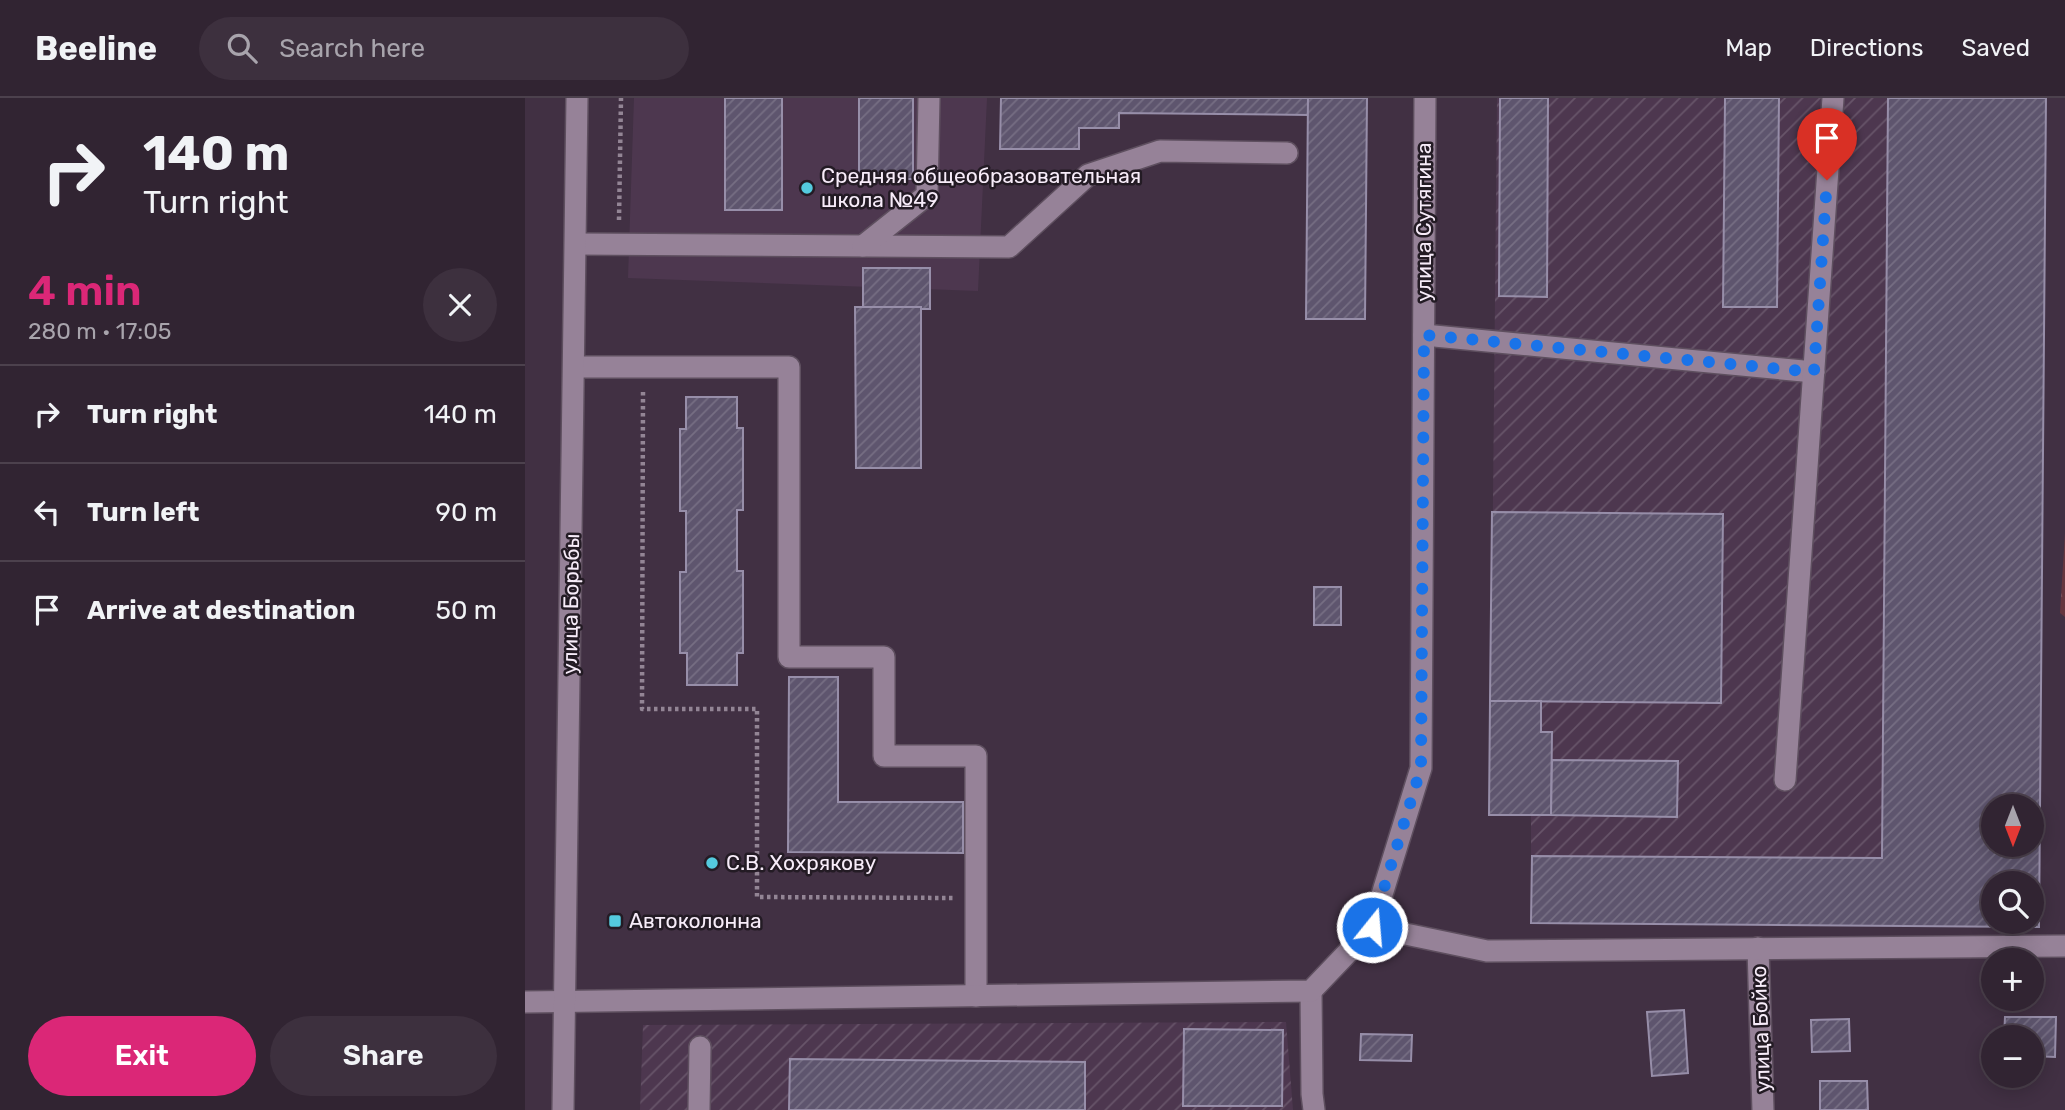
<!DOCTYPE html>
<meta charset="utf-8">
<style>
body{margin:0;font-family:Rubik,sans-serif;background:#3d303e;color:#f1f3f6;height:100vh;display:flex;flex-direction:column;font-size:26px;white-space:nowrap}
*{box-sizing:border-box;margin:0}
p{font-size:23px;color:#a8a4ac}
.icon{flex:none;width:38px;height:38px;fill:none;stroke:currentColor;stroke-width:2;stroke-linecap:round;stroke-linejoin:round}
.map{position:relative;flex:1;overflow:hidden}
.drawer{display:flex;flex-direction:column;background:#312432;width:525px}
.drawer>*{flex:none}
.hud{background:#312432;color:#f1f3f6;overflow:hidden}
.needle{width:46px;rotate:180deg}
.controls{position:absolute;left:1456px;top:696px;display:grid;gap:14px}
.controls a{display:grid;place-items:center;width:63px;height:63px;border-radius:50%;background:#312432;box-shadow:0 4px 18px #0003,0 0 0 2px #4c414d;font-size:35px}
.pin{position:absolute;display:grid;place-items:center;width:60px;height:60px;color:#fff;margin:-72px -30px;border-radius:50% 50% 50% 0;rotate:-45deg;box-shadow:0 0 7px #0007}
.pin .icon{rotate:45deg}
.me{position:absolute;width:77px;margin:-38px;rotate:17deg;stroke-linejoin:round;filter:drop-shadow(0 0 5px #0008)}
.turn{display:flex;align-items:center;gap:24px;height:147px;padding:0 28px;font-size:32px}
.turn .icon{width:91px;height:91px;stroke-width:2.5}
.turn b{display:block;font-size:49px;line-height:60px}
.round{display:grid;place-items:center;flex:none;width:74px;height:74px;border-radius:37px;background:#3d303e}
.overview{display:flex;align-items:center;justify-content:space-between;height:119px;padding:0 28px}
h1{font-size:42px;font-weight:600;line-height:52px;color:#db2777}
.button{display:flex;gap:14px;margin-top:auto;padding:14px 28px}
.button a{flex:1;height:80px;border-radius:42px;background:#db2777;color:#fff;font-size:28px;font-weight:600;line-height:80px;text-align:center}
.button a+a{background:#3d303e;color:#f1f3f6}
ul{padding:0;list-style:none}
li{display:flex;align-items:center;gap:21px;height:98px;padding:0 28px;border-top:2px solid #4c414d}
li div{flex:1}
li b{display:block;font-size:26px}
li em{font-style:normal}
header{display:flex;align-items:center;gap:42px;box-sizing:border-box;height:98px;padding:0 35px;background:#312432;border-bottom:2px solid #4c414d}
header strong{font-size:33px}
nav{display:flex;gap:38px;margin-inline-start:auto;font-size:24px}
.search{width:490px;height:63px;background:#3d303e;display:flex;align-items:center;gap:18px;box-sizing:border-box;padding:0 24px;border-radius:38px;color:#a8a4ac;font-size:26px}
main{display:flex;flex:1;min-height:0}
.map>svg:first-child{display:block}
</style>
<header>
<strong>Beeline</strong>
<div class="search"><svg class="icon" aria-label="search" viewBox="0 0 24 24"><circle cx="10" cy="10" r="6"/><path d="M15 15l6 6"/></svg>Search here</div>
<nav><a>Map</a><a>Directions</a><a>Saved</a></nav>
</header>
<main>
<section class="drawer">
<div class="hud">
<div class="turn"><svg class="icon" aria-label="right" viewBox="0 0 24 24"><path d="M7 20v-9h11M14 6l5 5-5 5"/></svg><div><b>140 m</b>Turn right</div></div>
</div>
<div class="overview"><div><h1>4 min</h1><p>280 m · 17:05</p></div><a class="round"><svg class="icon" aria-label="close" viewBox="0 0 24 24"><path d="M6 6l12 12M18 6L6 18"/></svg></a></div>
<ul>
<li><svg class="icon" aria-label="right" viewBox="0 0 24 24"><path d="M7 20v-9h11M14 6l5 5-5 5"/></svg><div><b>Turn right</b></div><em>140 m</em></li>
<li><svg class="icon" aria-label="left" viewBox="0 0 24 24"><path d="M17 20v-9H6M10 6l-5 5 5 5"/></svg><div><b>Turn left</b></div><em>90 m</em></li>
<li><svg class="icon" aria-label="arrive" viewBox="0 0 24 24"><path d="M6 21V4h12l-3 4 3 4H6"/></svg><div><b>Arrive at destination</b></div><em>50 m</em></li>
</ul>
<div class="button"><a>Exit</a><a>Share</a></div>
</section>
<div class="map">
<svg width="1540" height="1012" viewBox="0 0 1540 1012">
<defs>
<pattern id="industrial-furrows" width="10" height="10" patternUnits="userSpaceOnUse" patternTransform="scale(1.75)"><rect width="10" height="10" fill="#4d374f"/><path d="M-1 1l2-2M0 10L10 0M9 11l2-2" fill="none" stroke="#675469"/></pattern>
<pattern id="forest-crowns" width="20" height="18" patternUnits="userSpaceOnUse" patternTransform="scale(1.75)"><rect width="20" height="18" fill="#65363f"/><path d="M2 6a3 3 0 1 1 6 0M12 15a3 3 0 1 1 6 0" fill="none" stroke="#7c535c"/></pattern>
<pattern id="building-hatch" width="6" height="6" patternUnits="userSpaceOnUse" patternTransform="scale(1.75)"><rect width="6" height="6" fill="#5e556e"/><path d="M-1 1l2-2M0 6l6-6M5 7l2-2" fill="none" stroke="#766e83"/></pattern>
</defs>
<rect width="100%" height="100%" fill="#413043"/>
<polygon fill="#4d374f" points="109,0 462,0 453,193 103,180"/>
<g fill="url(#industrial-furrows)" fill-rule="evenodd">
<path d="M972 0H1521L1514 829 1006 825V705L965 704ZM1468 709H1507V747H1468ZM1468 786H1507V824H1468Z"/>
<polygon points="761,924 768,1012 115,1012 118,927"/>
</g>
<polygon fill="url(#forest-crowns)" points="1540,435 1540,519 1535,515"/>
<g fill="url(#building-hatch)" stroke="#978ea9" stroke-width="2" fill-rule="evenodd">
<rect x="200" y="0" width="57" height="112"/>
<rect x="334" y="0" width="54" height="81"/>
<polygon points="476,0 783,0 783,17 594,15 594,30 554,30 554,51 475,51"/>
<polygon points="783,0 842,0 840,221 781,221"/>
<polygon points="975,0 1023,0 1022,199 974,198"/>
<polygon points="1200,0 1254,0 1252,209 1198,209"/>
<path d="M1363 0H1521L1514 829 1006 825 1007 758 1357 760ZM1468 709H1507V747H1468ZM1468 786H1507V824H1468Z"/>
<polygon points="338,170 405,170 405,211 396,211 396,209 338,209"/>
<polygon points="330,209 396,209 396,370 331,370"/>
<polygon points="161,299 212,299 212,330 218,330 218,412 212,412 212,473 218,473 218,555 212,555 212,587 162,587 162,555 155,555 155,474 161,474 161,413 155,413 155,331 161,331"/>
<polygon points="967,414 1198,416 1196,605 965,603"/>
<rect x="789" y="489" width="27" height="38"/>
<polygon points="264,579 313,579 313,704 438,704 438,755 263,754"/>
<polygon points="965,603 1016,603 1016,634 1027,634 1026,717 964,717"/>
<polygon points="1027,662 1153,663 1152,719 1026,717"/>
<polygon points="1159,912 1163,975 1127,978 1122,914"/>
<polygon points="1480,919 1531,919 1530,959 1507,958 1507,940 1479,940"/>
<polygon points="1324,921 1325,953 1287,954 1286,922"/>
<polygon points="659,931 758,932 757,1008 658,1008"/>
<polygon points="836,936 887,937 886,963 835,962"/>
<polygon points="265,961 560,964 560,1012 264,1012"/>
<polygon points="1295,983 1342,983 1343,1012 1295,1012"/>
</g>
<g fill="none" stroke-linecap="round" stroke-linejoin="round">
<g stroke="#5e4f5f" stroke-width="24">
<g id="minor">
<polyline points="51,146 484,149 563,77 635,53 762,55"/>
<polyline points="338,148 402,97 404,0"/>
<polyline points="899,237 1289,274"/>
<polyline points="49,269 264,269 264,559 359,559 359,658 451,658 451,898"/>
<polyline points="1260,682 1308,0"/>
<polyline points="847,829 896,670 900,0"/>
<polyline points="1233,850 1238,1012"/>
<polyline points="786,893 787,996 789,1012"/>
<polyline points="0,904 786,893 847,829 962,853 1540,848"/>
<polyline points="38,1012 52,0"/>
<polyline points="174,1012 175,949"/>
</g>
</g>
<g stroke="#938595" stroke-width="4.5" stroke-dasharray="3.5 3.5" stroke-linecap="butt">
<polyline points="94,122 96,0"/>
<polyline points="118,294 117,611 232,611 232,799 429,800"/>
</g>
<use href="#minor" stroke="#968298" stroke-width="21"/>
</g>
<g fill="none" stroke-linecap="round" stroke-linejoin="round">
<polyline stroke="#1a73e8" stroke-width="12" stroke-dasharray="0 21.6" points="847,829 896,670 899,237 1289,274 1302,82"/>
</g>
<g fill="#54cade" stroke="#231b24" stroke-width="2.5">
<circle cx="282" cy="90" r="7"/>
<circle cx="187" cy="765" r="7"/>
<rect x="83" y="816" width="14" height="14" rx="3.5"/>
</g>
<g text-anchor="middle" stroke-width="5" stroke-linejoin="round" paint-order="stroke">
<g font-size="21" fill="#f7ecf9" stroke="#231b24" text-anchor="start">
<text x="296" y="85">Средняя общеобразовательная<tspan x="296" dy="24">школа №49</tspan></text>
<text x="201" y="772">С.В. Хохрякову</text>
<text x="104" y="830">Автоколонна</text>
</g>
<g font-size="21" fill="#f7ecf9" stroke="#231b24">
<text transform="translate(899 124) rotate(-90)" y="7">улица Сутягина</text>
<text transform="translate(46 506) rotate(-89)" y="7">улица Борьбы</text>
<text transform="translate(1236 931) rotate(-92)" y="7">улица Бойко</text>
</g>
</g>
</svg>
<div class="controls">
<a><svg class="needle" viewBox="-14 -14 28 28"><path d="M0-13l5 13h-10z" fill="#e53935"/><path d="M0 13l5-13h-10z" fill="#a8a4ac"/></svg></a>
<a><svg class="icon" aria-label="search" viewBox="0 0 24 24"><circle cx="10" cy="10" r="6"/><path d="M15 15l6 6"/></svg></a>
<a>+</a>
<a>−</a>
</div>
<div class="pin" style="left:1302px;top:82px;background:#d93025"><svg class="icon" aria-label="arrive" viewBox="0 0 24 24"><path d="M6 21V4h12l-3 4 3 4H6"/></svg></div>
<svg class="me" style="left:847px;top:829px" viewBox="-20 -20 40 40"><circle r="17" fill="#1a73e8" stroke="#fff" stroke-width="3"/><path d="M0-11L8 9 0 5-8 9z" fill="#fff"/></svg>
</div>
</main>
